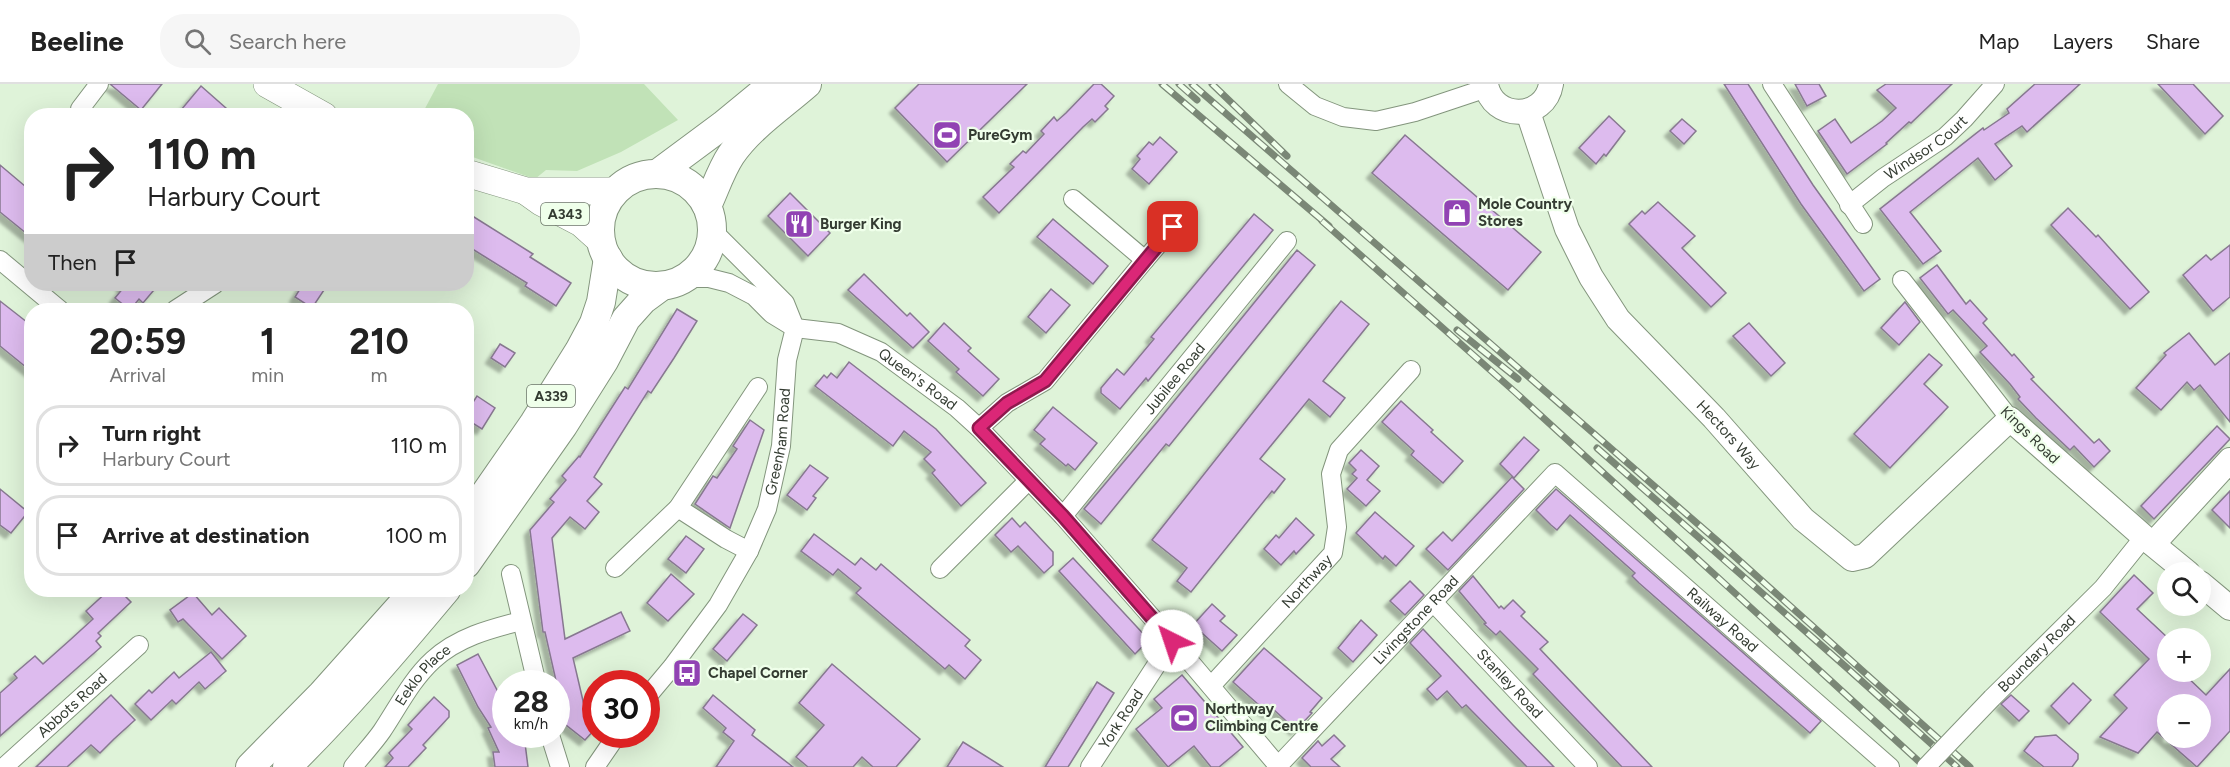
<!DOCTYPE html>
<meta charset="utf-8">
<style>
body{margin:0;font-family:Figtree,sans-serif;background:#f6f6f6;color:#222;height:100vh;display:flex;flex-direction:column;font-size:22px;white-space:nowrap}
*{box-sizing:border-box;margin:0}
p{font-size:20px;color:#767676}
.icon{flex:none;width:33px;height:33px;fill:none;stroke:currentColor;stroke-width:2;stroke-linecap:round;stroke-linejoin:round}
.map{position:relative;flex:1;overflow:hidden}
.side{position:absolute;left:24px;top:219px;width:450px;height:294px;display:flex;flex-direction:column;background:#fff;border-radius:24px;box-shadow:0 6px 24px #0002}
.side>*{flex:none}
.guide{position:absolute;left:24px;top:24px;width:450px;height:183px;border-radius:24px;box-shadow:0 6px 24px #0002;background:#fff;color:#222;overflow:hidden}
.tools{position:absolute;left:2157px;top:478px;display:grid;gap:12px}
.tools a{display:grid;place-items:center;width:54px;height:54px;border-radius:50%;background:#fff;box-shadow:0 6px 24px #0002;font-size:30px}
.speed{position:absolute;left:492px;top:586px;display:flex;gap:12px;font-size:30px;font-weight:700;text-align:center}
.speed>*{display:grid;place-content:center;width:78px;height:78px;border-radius:50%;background:#fff;box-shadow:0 6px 24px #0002;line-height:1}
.speed small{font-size:15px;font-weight:400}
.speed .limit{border:9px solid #d22;background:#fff;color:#111}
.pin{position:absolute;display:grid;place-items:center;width:51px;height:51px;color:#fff;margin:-26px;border-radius:12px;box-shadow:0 3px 9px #0006}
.me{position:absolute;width:66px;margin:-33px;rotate:319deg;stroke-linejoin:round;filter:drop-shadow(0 0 4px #0008)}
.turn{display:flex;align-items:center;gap:21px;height:126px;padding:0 24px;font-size:27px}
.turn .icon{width:78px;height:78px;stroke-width:2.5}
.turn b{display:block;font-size:42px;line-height:51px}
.then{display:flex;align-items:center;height:57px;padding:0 24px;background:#0003;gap:12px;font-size:22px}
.eta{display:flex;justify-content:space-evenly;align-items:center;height:102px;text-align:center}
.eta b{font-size:36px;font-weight:700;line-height:42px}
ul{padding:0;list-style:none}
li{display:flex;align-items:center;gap:18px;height:81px;margin:0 12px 9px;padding:0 12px;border:3px solid #e0e0e0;border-radius:24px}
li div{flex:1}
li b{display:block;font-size:22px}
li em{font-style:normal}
header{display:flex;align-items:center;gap:36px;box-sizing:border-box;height:84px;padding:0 30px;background:#fff;border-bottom:2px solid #e0e0e0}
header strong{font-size:28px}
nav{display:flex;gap:33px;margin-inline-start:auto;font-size:21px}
.search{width:420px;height:54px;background:#f6f6f6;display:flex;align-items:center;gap:15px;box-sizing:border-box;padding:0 21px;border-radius:24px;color:#767676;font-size:22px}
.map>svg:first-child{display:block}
</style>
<header>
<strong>Beeline</strong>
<div class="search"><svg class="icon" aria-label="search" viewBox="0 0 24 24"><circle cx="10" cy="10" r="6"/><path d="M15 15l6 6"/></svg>Search here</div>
<nav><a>Map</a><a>Layers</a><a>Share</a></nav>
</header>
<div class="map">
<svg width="2230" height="683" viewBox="0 0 2230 683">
<defs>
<filter id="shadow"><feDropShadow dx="-5.5" dy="5.5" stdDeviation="1.5" flood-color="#0004"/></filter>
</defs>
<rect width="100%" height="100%" fill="#dff3d9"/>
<polygon fill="#c1e2b7" points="438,0 644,0 678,36 621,68 577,87 546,86 535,95 467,71 466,32 421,32"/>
<g fill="#dbe" stroke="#877890" stroke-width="1.5" fill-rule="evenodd" filter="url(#shadow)">
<polygon points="110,0 162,0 141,26"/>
<polygon points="919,0 1027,0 947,78 895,24"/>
<polygon points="1094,0 1101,0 1114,12 1105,22 1108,25 1095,38 1092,35 1083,43 999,129 983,113 1014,83 1010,80 1023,67 1026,69 1044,50 1041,47 1054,33 1057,37 1066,29"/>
<polygon points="1724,0 1748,0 1813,101 1880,195 1864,207 1801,120"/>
<polygon points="1795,0 1819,0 1826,12 1807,22"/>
<polygon points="1886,0 1952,0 1911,39 1909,38 1886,59 1887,60 1847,90 1818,47 1835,35 1851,59 1882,37 1896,24 1877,6"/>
<polygon points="2035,0 2080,0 2027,48 2022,42 1995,60 2012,82 1995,96 1978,74 1910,128 1941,167 1923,180 1880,125 1983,44 1984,46 2009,29 2007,25"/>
<polygon points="2158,0 2193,0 2223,32 2205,50"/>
<polygon points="201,2 235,32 176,32"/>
<polygon points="1609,32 1625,47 1606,72 1604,70 1596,80 1579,64"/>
<polygon points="1682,35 1696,47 1684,60 1670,47"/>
<polygon points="1405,51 1541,168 1508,206 1372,89"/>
<polygon points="1160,53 1177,68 1149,100 1132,85 1140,75 1137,72 1149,58 1153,61"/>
<polygon points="0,81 32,108 32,154 0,128"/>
<polygon points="790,109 830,149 808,172 768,132"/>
<polygon points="1658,118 1695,152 1682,164 1726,209 1711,223 1629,140 1642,127 1645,130"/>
<polygon points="2068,124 2096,153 2098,151 2149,208 2130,225 2051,141"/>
<polygon points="466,128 533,170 530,173 571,199 556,222 525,202 527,199 466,161"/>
<polygon points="1254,130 1273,146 1148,297 1146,294 1120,325 1101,309 1101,304 1117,285 1124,291 1154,255 1151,253"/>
<polygon points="1053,135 1108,182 1093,200 1037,153"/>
<polygon points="2230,161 2230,213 2213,227 2183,191 2206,171 2211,176"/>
<polygon points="1297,166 1315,181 1169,362 1166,360 1101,440 1084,425 1158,337"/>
<polygon points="1937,181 1966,220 1970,216 1987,235 1983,239 2012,272 2014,270 2034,293 2031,295 2094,359 2099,355 2110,367 2094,383 2074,362 2070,366 2036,334 2018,315 2020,313 2010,300 1980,268 1987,262 1953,226 1948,230 1920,194"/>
<polygon points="864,190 907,232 910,229 929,248 913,264 848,206"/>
<polygon points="121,200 159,200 143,219 139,215 130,226 115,214 124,203"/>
<polygon points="303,200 328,200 312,224 295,213"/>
<polygon points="1051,205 1070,221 1046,249 1028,233"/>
<polygon points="0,217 32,242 32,288 0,262"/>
<polygon points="1341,217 1369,240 1323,297 1345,314 1330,333 1309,315 1260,375 1285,395 1274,409 1272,407 1191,508 1177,497 1187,484 1152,456"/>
<polygon points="1905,218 1920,238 1899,261 1881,244"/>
<polygon points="677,225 697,237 674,274 651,309 648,307 594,393 602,400 587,417 599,428 585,445 570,433 552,454 565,555 621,528 630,547 573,574 584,621 596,630 596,644 585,656 566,641 545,548 543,548 530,446 554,418 550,415 566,396 562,392 579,372 580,373 625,303 628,305"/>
<polygon points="944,239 971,264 968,267 999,295 983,312 956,288 959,285 928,257"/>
<polygon points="1749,239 1785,279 1771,292 1733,252"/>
<polygon points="2189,249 2215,281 2230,269 2230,338 2200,301 2194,306 2187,298 2161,326 2136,304 2166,271 2164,269"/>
<polygon points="500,260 515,269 505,283 491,274"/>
<polygon points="1929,270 1942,281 1924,300 1948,323 1890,384 1854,350"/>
<polygon points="849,278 936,345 986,399 961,422 932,389 935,386 924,375 931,368 904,347 893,362 815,302 824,291 827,294 831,289 837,294"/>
<polygon points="477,312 495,324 482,345 466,335 466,329"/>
<polygon points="1401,317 1433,346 1431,348 1463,377 1443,399 1411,371 1414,367 1382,338"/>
<polygon points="1053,323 1097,359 1075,386 1068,380 1066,382 1040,360 1045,355 1034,346"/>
<polygon points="750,336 764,346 730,444 695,420 713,392 717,394 737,365 733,362"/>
<polygon points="2217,342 2230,355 2154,435 2141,422"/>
<polygon points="1524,353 1539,366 1514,394 1500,380"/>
<polygon points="1361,366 1379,382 1367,396 1380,407 1366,422 1347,405 1357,394 1352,390 1356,386 1349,379"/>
<polygon points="810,381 828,394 813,412 816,414 807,426 787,411"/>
<polygon points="1512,393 1524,405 1448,486 1426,465 1443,448 1452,457"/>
<polygon points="0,405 28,428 11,449 0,441"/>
<polygon points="1556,405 1821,637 1810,649 1639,499 1632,492 1635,489 1570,431 1557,446 1551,441 1536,426"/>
<polygon points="2230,407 2230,444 2212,426"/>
<polygon points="1375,428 1414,462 1396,482 1385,472 1383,475 1356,449"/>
<polygon points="1012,434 1020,443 1025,438 1053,468 1053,481 1044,489 1018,462 1011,468 995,451"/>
<polygon points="1296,434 1314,451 1296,470 1294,467 1281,481 1264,465 1276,451 1279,454"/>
<polygon points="814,450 855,481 861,474 876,486 881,480 970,556 965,562 981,576 965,595 949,581 945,585 856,509 861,504 838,485 833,491 801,467"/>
<polygon points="686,452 704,465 686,489 668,475"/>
<polygon points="1073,474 1149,556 1135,570 1059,487"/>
<polygon points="671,490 694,510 668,537 647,519"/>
<path d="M2134 491 2153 509 2137 525 2168 554V588H2182L2206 611 2230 585V647L2197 683 2157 648 2138 669 2100 653 2127 624 2114 611 2149 575 2100 528ZM2168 621H2200V654H2168Z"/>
<polygon points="1473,492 1499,524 1501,522 1504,525 1513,516 1525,528 1521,532 1548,558 1540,565 1652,683 1622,683 1533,590 1538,585 1500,547 1496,551 1484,540 1486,539 1459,507"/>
<polygon points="1410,497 1424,511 1405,531 1390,517"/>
<polygon points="109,506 119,506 131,518 98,549 101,552 96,557 101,563 0,652 0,609 17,594 14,590 35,572 43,580 70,556 93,535 86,527"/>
<polygon points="193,509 212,531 219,524 246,552 222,575 183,535 178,538 170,526"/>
<polygon points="1212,520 1225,532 1220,537 1237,551 1222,567 1193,541"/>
<polygon points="743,530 757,541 727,577 713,565"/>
<polygon points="1361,536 1377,551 1353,578 1338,564"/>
<polygon points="1423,545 1513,641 1554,683 1527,683 1466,621 1462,624 1447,607 1437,616 1427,605 1441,592 1410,559"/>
<polygon points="1264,564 1322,614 1310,628 1312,629 1296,646 1272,624 1268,629 1233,598"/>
<polygon points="211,568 226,587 205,605 199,598 176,620 172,616 151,636 135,620 149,606 152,609 174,588 179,594"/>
<polygon points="478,570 506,623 506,651 524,651 528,683 495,683 493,668 499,668 488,644 491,643 478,623 457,581"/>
<polygon points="832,580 920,655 896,683 873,683 862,673 853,683 808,683 796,673 824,641 799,619"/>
<polygon points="1182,591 1243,663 1219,683 1211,683 1194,662 1168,683 1136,645 1162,624 1154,615"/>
<polygon points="1097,598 1114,609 1083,659 1068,683 1045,683"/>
<polygon points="2073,599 2091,616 2069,640 2051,622"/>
<polygon points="111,611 135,636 114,655 100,669 91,661 67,683 36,683"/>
<polygon points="713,611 755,646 752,651 793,683 716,683 734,657 723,648 726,644 703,624"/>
<polygon points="2011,611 2029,627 2019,637 2001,620"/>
<polygon points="434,613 449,627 449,633 423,661 426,664 408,683 385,683 393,674 389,669 412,645 408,641"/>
<polygon points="1334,651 1345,662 1331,675 1340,683 1311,683 1302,674 1318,657 1322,662"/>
<polygon points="2056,651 2078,670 2078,675 2072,683 2044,683 2024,667 2035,653"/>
<polygon points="963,658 1003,683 947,683"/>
</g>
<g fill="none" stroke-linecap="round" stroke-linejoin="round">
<g stroke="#83957d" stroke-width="20">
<g id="minor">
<polyline points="1288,0 1315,22 1343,33 1376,37 1415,28 1487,4"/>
<polyline points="1772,0 1863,140"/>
<polyline points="80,25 99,0"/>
<path id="s1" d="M1849 121 1883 94 1945 53 1964 35 1995 0"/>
<polyline points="0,176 60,226"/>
<polyline points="1145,176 1173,143"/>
<path id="s2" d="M685 194H709L729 199 754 212 772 230 795 244 838 249 881 268 957 324 979 344 1063 432 1169 553 1279 683"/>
<polyline points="1902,196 2010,335"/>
<polyline points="175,226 215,200"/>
<polyline points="979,344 1007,319 1045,297 1145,176 1073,115"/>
<polyline points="678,424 726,455 749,467"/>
<path id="s3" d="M1063 432 1287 157"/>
<polyline points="615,484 678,424 758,303"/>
<polyline points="940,485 1028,397"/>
<polyline points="511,490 537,600"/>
<path id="s4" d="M1433 518 1588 683"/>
<path id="s5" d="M1211 602 1333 469 1337 443 1331 390 1339 366 1411 286"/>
<path id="s6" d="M646 614 672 583 718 521 749 467 767 425 781 362 787 276 795 244 785 219 712 146"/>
<path id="s7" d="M1992 614 2103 504 2144 453"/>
<polyline points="550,651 560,683"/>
<path id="s8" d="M1278 682 1555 389 1890 683"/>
<path id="s9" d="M4 683 139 561"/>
<path id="s10" d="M353 683C362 671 373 660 382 647 398 623 412 595 433 576 458 553 490 545 521 537"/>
<polyline points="595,683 617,651"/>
<path id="s11" d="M1090 683 1172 557"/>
</g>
</g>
<g stroke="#83957d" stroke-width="26">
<g id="secondary">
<path d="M1486 0C1492 37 1545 37 1551 0"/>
<path id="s12" d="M1528 28 1567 145 1591 193 1618 235 1714 334 1803 435 1852 475 1865 472 2010 335 2144 453 2188 489"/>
<polyline points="2153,460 2230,376"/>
<polyline points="2200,499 2230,524"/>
</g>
</g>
<g stroke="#83957d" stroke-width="28">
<g id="primary">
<polyline points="267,0 324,32"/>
<polyline points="466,89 526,107 615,107"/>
<polyline points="527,108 541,118 581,139 601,157"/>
</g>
</g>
<g stroke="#83957d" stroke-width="30">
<g id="trunk">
<polyline points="657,90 723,41 773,0"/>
<circle cx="656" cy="146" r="56"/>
<path d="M707 122C715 105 721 86 731 71 750 43 782 22 807 0"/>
<polyline points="466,437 534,339 579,267 594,239 601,218 608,174"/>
<polyline points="466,480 563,342 604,277 626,235 643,216 662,202"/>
<polyline points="250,683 322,610 415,506"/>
<path d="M287 683C344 627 395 567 446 506"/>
</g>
</g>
<use href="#minor" stroke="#fff" stroke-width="18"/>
<use href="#secondary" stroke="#fff" stroke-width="24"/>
<use href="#primary" stroke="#fff" stroke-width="27"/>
<use href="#trunk" stroke="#fff" stroke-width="28"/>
<g stroke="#7a8776" stroke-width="7">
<g id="rail">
<polyline points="1162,0 1329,142"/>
<polyline points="1179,0 1197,16"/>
<polyline points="1192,0 1722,461 1970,683"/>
<polyline points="1212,0 1287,72"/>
<polyline points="1322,137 1515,308 1925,683"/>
<polyline points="1457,246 1518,295"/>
<polyline points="1597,364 1846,583 1957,683"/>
</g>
</g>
<use href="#rail" stroke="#efffea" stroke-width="4.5" stroke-dasharray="14" stroke-linecap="butt"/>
<g stroke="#83957d" stroke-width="20" stroke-linecap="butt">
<polyline id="minor-bridge" points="1926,683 1992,614"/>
</g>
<use href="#minor-bridge" stroke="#fff" stroke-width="18"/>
</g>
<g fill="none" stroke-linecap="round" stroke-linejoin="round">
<g stroke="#8e194d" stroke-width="15">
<polyline id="route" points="1172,557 1063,432 979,344 1007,319 1045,297 1173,143"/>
</g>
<use href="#route" stroke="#db2777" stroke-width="10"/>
</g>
<defs>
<g id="stadium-square" transform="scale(1.5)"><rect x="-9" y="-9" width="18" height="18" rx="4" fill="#9143b3" stroke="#efffea"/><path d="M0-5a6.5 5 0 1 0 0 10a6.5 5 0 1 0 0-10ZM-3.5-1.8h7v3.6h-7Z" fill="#fff"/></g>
<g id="shop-square" transform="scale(1.5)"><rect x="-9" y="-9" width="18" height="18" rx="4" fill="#9143b3" stroke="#efffea"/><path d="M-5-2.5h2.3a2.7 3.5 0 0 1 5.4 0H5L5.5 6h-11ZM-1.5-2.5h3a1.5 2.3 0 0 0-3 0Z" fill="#fff"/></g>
<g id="restaurant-square" transform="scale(1.5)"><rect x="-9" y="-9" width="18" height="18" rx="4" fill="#9143b3" stroke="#efffea"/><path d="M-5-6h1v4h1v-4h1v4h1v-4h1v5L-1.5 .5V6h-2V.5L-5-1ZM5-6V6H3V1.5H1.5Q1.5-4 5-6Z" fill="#fff"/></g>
<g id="bus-square" transform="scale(1.5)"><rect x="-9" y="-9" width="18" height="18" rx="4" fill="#9143b3" stroke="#efffea"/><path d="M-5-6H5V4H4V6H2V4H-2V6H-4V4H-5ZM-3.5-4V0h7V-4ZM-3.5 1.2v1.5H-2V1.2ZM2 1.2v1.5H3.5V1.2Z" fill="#fff"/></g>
</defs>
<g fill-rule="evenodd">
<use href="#stadium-square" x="947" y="51"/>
<use href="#shop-square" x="1457" y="129"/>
<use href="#restaurant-square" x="799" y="140"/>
<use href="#bus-square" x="687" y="589"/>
<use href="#stadium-square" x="1184" y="634"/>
</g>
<g text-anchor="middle" stroke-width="4.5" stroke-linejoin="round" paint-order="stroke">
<g fill="#efffea" stroke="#6c7669" stroke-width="1.5">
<rect x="541" y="119" width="48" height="22" rx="4.5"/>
<rect x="527" y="301" width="48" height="22" rx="4.5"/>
</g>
<g font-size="14" font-weight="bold" fill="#343c32">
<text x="565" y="135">A343</text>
<text x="551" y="317">A339</text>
</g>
<g font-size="15" font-weight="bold" fill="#343c32" stroke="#efffea" text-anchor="start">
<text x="968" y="56">PureGym</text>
<text x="1478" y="125">Mole Country<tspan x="1478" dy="17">Stores</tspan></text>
<text x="820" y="145">Burger King</text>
<text x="708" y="594">Chapel Corner</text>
<text x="1205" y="630">Northway<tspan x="1205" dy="17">Climbing Centre</tspan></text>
</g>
<g font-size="15" fill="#343c32" stroke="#efffea">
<text dy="5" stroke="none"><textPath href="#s1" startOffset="96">Windsor Court</textPath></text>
<text dy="5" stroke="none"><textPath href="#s3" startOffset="177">Jubilee Road</textPath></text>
<text dy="5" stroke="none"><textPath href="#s2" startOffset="261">Queen's Road</textPath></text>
<text transform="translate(2030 351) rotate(44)" y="5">Kings Road</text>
<text dy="5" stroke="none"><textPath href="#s12" startOffset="387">Hectors Way</textPath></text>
<text dy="5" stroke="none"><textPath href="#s6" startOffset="294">Greenham Road</textPath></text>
<text dy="5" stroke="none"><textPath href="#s5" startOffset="142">Northway</textPath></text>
<text dy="5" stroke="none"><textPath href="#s8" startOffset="201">Livingstone Road</textPath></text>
<text dy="5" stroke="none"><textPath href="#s8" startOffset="626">Railway Road</textPath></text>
<text dy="5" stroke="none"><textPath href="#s7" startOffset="63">Boundary Road</textPath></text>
<text dy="5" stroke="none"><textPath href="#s10" startOffset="116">Eeklo Place</textPath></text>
<text dy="5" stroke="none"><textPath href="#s4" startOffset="112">Stanley Road</textPath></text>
<text dy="5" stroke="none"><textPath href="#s9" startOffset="92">Abbots Road</textPath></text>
<text dy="5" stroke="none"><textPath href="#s11" startOffset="57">York Road</textPath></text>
</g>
</g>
</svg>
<div class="tools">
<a><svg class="icon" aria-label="search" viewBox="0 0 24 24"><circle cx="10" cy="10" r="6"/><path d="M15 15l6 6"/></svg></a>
<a>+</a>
<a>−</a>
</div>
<div class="speed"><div>28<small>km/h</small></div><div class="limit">30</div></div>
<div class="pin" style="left:1173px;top:143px;background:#d93025"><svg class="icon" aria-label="arrive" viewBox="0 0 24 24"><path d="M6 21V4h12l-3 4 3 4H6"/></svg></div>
<svg class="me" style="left:1172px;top:557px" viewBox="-20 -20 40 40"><circle r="19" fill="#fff"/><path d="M0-13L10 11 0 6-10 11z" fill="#db2777"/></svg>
<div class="guide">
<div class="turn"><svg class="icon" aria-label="right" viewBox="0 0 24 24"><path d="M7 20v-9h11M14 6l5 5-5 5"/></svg><div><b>110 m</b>Harbury Court</div></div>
<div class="then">Then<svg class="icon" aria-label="arrive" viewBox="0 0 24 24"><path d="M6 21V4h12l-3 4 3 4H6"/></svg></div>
</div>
<section class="side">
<div class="eta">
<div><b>20:59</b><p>Arrival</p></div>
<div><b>1</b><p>min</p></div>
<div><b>210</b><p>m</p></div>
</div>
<ul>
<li><svg class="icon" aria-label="right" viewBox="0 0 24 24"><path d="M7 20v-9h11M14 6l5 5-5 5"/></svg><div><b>Turn right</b><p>Harbury Court</p></div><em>110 m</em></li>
<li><svg class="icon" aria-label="arrive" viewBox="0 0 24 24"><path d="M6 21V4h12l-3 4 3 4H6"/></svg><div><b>Arrive at destination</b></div><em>100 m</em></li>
</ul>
</section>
</div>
